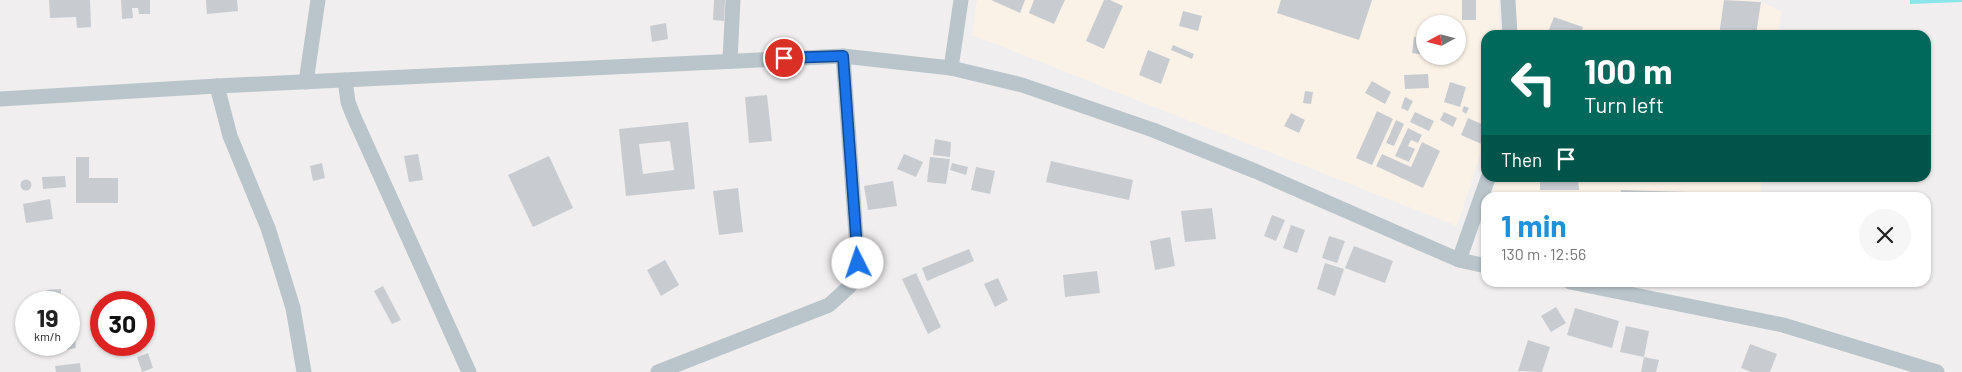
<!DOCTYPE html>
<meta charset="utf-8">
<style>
body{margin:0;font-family:Barlow,sans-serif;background:#f6f6f6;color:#222;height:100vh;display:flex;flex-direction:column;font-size:19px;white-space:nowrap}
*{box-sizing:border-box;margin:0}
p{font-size:16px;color:#767676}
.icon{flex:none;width:28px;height:28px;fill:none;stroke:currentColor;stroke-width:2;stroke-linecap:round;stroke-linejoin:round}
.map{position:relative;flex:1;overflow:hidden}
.details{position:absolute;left:1481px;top:192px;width:450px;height:95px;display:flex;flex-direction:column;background:#fff;border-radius:15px;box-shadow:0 1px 4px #0004}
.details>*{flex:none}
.guide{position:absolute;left:1481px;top:30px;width:450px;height:152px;border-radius:15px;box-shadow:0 1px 4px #0004;background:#00695c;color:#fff;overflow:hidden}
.needle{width:32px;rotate:263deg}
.controls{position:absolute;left:1416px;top:15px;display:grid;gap:10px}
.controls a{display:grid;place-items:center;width:50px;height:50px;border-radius:50%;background:#fff;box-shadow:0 1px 4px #0004;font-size:25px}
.speed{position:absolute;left:15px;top:291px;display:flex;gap:10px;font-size:25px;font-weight:700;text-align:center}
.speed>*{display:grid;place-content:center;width:65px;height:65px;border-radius:50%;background:#fff;box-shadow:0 1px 4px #0004;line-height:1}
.speed small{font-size:12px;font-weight:400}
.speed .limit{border:8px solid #d22;background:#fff;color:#111}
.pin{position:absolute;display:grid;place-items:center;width:42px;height:42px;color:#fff;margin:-21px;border:2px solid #fff;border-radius:50%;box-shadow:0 1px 5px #0007}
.me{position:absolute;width:55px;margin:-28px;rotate:356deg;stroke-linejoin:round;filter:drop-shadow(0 0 4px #0008)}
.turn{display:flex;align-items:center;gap:18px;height:105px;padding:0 20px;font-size:22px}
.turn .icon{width:65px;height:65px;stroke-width:2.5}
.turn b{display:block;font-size:35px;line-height:42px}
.then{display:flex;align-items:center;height:48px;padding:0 20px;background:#0003;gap:10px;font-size:19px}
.round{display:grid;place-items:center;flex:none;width:52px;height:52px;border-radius:26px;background:#f6f6f6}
.summary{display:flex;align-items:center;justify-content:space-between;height:85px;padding:0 20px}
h1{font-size:30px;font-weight:700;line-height:38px;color:#1d91db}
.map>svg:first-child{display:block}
</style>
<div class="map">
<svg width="1962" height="372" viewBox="0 0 1962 372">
<rect width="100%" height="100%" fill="#f0eeee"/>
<g fill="#fbf2e7" fill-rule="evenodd">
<path d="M977 0H1498L1500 35H1486V137L1457 226 972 35ZM1425 24H1458V56H1425Z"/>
<polygon points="1515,0 1757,0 1781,11 1778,35 1517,35"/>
<polygon points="1497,178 1762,178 1760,197 1492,198"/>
</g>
<polygon fill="#8be6e9" points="1910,0 1962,0 1962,2 1910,4"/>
<g fill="#c8ccd0" fill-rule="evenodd">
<polygon points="49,0 90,0 91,27 77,28 76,17 50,18"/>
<polygon points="121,0 150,0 150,14 139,14 138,8 132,8 133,18 122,19"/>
<polygon points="206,0 237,0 238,11 207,14"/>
<polygon points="714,0 725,0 724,21 713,20"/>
<polygon points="991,0 1025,0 1020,13"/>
<polygon points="1034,0 1065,0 1054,24 1029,13"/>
<polygon points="1104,0 1110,0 1123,6 1104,49 1086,41"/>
<polygon points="1281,0 1372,0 1359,40 1277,13"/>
<rect x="1462" y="0" width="14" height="20"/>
<polygon points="1724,0 1761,2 1756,35 1719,35"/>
<polygon points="1183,11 1202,16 1198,31 1179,26"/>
<polygon points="1554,17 1583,27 1580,35 1547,35"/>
<polygon points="666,23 668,39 652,42 650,26"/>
<polygon points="1414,37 1425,38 1425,55 1412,53"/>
<polygon points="1173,45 1194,54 1192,59 1171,50"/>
<polygon points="1148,50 1170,59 1161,84 1139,75"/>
<polygon points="1428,74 1429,88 1405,89 1404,75"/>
<polygon points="1372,81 1391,92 1385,104 1365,93"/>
<polygon points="1450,82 1466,87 1460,107 1444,102"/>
<polygon points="1305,91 1313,92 1311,104 1303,103"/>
<polygon points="767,95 772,141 749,143 745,97"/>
<polygon points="1405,97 1413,101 1408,111 1401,108"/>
<polygon points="1464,106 1469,108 1466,114 1462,111"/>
<polygon points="1377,111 1393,119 1372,165 1356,158"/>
<polygon points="1415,112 1434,121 1429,131 1410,122"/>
<polygon points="1444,112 1457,118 1453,127 1440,120"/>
<polygon points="1291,113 1305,120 1299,133 1284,126"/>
<polygon points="1468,118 1486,126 1486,146 1461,135"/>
<polygon points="1396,120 1404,124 1394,146 1386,143"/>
<path d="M688 122 695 189 626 196 619 129ZM670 141 674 170 643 174 639 144Z"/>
<polygon points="1408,128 1422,135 1418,143 1411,140 1408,146 1415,149 1409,162 1395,156"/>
<polygon points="935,139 951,142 950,157 933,155"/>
<polygon points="1422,142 1440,151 1423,188 1376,166 1382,154 1411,167"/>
<polygon points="418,154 423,180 409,182 404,156"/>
<polygon points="904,154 923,162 916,177 897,169"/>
<polygon points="549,156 573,208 533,227 508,175"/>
<polygon points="76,157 89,157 89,178 118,178 118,203 76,203"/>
<polygon points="930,157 950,159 946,184 927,182"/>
<polygon points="1051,161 1133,180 1129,200 1046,182"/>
<polygon points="322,163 325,178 313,181 310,166"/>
<polygon points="952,163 968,167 966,175 950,170"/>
<polygon points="976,167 995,171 990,194 971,190"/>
<polygon points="65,176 66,187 43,189 42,177"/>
<polygon points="1540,178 1578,178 1579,190 1540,190"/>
<circle cx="26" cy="185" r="5.5"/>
<polygon points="893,181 897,206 868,210 864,186"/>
<polygon points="738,188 743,232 719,235 713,191"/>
<polygon points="1621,190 1687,192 1687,198 1621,198"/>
<polygon points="50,199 53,219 26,223 23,204"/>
<polygon points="1212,208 1216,239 1185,242 1181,211"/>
<polygon points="1272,215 1285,220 1276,241 1264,236"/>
<polygon points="1291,225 1305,230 1297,253 1283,248"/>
<polygon points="1329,236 1345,241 1337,263 1322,258"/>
<polygon points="1170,237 1175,266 1155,270 1150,241"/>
<polygon points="1354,246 1393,261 1385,283 1345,268"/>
<polygon points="969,249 974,261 927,281 922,268"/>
<polygon points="665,260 679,285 661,296 647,270"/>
<polygon points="1325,263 1344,269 1335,296 1317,289"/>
<polygon points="1097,271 1100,293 1065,297 1063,275"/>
<polygon points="916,273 941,327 928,334 902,279"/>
<polygon points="998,278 1008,300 995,307 984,284"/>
<polygon points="383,286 401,320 392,324 374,291"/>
<polygon points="61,289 61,302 48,302 47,290"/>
<polygon points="1556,307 1566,323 1551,332 1541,316"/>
<polygon points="1575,308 1619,321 1612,348 1567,335"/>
<polygon points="1626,326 1649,331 1644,357 1620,352"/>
<polygon points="74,333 76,348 65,350 64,345 69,345 69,334"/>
<polygon points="1528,340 1550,347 1542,372 1518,371"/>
<polygon points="1750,344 1777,354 1770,372 1751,372 1741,368"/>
<polygon points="148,353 153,368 142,372 137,357"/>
<polygon points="1644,357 1659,360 1656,372 1641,372"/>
<polygon points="80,363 81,372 56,372 55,366"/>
</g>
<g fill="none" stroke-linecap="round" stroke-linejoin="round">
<g stroke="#b9c5cb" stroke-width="15">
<polyline points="1508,0 1510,35"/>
<polyline points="730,60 733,0"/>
<polyline points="951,68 961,0"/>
<polyline points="345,80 348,102 353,115 469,372"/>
<polyline points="306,82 318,0"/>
<polyline points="217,86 230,136 268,228 280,266 293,308 304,372"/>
<polyline points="0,99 217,86 843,56 951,68 1022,85 1153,130 1255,171 1459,260 1486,266"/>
<polyline points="1459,260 1488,178"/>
<polyline points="1570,282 1783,325 1937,372"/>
<polyline points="658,372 829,305 849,287 858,263 843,56"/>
</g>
</g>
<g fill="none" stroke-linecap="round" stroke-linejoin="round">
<g stroke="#114b97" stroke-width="12">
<polyline id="route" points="784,58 843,56 858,263"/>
</g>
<use href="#route" stroke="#1a73e8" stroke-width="9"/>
</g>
</svg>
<div class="controls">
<a><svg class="needle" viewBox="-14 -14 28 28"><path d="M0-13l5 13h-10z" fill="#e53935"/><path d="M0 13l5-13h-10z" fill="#767676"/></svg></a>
</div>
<div class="speed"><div>19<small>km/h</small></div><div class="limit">30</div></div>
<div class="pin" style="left:784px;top:58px;background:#d93025"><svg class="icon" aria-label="arrive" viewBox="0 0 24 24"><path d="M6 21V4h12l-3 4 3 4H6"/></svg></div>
<svg class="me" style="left:858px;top:263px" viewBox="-20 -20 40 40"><circle r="19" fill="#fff"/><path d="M0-13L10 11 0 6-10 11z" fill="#1a73e8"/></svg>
<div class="guide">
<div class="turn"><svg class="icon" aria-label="left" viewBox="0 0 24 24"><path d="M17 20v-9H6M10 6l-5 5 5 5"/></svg><div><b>100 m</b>Turn left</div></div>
<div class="then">Then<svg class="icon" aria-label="arrive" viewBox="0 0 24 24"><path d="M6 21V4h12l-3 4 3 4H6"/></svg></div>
</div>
<section class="details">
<div class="summary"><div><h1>1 min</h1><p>130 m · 12:56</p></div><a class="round"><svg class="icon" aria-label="close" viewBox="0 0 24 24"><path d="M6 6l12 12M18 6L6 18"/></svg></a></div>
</section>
</div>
